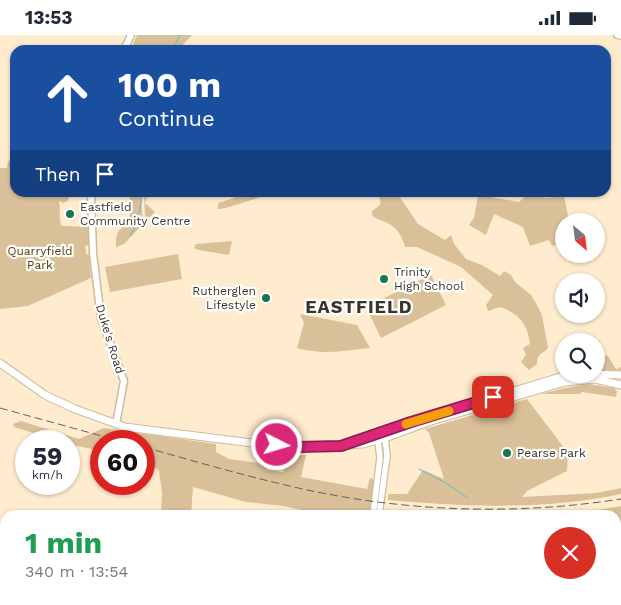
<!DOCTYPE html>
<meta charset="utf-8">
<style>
body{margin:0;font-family:"Work Sans",sans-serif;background:#f6f6f7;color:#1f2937;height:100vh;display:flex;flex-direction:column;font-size:19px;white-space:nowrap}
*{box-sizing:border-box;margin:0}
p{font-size:16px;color:#747a83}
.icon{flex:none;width:28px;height:28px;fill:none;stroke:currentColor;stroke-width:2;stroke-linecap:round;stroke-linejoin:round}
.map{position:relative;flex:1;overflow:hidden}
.details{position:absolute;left:0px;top:475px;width:621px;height:95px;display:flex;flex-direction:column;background:#fff;border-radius:15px 15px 0 0;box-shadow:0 1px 4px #0004}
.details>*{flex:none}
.guide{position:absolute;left:10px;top:10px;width:601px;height:152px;border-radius:15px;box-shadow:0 1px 4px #0004;background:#1a4fa0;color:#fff;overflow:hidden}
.needle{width:32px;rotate:152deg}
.controls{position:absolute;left:555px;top:178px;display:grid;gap:10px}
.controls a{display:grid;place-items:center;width:50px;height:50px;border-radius:50%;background:#fff;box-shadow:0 1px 4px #0004;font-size:25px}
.speed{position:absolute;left:15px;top:395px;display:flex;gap:10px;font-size:25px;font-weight:700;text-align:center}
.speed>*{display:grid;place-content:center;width:65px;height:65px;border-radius:50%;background:#fff;box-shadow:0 1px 4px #0004;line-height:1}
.speed small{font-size:12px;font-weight:400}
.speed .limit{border:8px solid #d22;background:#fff;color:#111}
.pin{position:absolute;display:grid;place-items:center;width:42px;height:42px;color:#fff;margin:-21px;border-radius:10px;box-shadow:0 2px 8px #0006}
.me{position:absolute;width:55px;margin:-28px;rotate:95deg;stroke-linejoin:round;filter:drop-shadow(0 0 4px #0008)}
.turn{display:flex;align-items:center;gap:18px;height:105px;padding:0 25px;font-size:22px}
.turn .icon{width:65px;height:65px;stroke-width:2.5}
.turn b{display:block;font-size:35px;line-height:42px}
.then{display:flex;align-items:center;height:48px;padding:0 25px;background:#0003;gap:10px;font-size:19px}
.round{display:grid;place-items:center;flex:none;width:52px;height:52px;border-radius:26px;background:#f6f6f7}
.head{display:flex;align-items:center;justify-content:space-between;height:85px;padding:0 25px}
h1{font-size:30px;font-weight:700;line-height:38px;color:#1e9e55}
.status{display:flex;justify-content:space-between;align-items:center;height:35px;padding:0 25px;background:#fff;direction:ltr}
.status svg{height:14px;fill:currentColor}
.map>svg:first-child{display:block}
</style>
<div class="status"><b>13:53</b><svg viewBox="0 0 49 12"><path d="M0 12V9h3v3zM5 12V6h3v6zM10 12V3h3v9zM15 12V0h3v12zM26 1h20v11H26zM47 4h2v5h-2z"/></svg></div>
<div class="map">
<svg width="621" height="570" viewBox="0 0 621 570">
<rect width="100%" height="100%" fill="#ffecce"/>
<g fill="#d9c098">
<polygon points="137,0 192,0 178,15 131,15"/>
<path d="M12 122 15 124V158H67L69 162 68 166 63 168 59 166C61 174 58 185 62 191L89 192V210L85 211 86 219 89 220 91 243 28 271 0 274V133H7L8 127Z"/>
<polygon points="123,158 149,158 145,168 155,177 150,182 145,182 144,158 141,160 143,189 124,209 116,212 116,203 119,195 128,188 131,173 129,158 122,159"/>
<path d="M239 158H275C264 160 225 175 218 174V168L234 163Z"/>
<path d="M374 158H397L418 189 445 205 451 200 454 209 466 224 482 230 500 241 504 236 511 240 515 247 531 260 537 270 542 280 548 313C542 320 537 318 537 329L529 335 521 327 526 320 523 313 530 309C528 290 519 278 500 272L488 276 486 270 493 260 461 232 417 212H405C402 200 396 191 383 186 378 184 376 184 372 180V176L380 170C381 163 379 161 374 158Z"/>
<polygon points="526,158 537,158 545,163 564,161 569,186 564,186 564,207 552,211 549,205 530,211 523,192 494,179 486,200 469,190 474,183 478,160 519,167 525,162"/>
<polygon points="232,206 229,220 199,215 194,213 196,209"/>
<polygon points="178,219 182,244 110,257 105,232"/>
<polygon points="431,240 446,270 381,303 366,272"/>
<path d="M300 279 357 290 370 313C345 316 322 320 297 313L304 288Z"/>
<polygon points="597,306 599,306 604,320 608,321 616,334 621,332 621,335 600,336"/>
<polygon points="589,349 614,353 617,356 616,362 582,357 580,359 541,359 565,353"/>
<path d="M527 364 568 418 567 436 527 456 522 462 596 458 621 453V459C545 475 464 472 388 465V459H407L423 435 444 444 429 398 425 394Z"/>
<polygon points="21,386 79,404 104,393 216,409 216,417 229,424 264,429 268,435 283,437 288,421 306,420 301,442 367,454 370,443 373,444 372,478 370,480 324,480 283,471 246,467 193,452 191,480 161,480 162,458 159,436 144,423 144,406 101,406 101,416 69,409 69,406 60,406 14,392 13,389"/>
<polygon points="621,471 621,499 616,503 616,480 537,480 573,479"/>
</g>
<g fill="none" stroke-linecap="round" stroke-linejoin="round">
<g stroke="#5cc0c7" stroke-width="1">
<polyline points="168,15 176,8 180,0"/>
<polyline points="130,200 136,191 143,158"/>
<polyline points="419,434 446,448 468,463"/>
</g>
<g stroke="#cdbb9e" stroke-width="8">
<g id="tertiary">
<polyline points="617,0 621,1"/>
<polyline points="373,480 380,423 378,405"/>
<polyline points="379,480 387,421 385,403"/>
<polyline points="361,570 362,565"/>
<polyline points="367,570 367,565"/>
</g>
</g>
<g stroke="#cdbb9e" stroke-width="9">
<g id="secondary">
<polyline points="124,15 131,0"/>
<polyline points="91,158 93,218 101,283 124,346 116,389"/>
</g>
</g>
<g stroke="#cdbb9e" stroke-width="9">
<g id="primary">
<polyline points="0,328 45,360 75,374 125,392 260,409 298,412 363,409 385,403 431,386 565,347 595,344 621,350"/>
<polyline points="465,371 560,342 587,339 621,340"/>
<polyline points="353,407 411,387 455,374"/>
</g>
</g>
<use href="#tertiary" stroke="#fff" stroke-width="5.5"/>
<use href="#secondary" stroke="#fff" stroke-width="6"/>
<use href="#primary" stroke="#fff" stroke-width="7"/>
<g stroke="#695f4f" stroke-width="1" stroke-dasharray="8 4" stroke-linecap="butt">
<polyline points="0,373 120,406"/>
<path d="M144 412C200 428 256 444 312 456 414 477 518 480 621 464"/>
<polyline points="616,511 621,506"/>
<polyline points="558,570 562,565"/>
</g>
</g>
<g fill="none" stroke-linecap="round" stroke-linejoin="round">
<g stroke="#8e194d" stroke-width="12">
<polyline id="route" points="277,410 298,412 341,411 411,387 493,362"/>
</g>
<use href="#route" stroke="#db2777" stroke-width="9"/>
<polyline stroke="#f59e0b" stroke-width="9" points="406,389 449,376"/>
</g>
<g fill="#18764d" stroke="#fff" stroke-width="2">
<circle cx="70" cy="179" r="5"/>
<circle cx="384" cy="244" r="5"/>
<circle cx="266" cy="263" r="5"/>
<circle cx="507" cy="418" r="5"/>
</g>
<g text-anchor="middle" stroke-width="4.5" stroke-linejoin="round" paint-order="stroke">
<g font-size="12" fill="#3b3428" stroke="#fff" text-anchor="start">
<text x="80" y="176">Eastfield<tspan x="80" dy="14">Community Centre</tspan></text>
<text x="394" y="241">Trinity<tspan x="394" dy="14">High School</tspan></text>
<text x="256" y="260" text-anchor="end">Rutherglen<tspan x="256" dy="14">Lifestyle</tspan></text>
<text x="517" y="422">Pearse Park</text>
</g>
<g font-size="12" fill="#553b05" stroke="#fff">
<text x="40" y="220">Quarryfield<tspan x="40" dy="14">Park</tspan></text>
</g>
<g font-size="12" fill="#3b3428" stroke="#fff">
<text transform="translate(110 304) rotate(73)" y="4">Duke's Road</text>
</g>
<g font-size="18" font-weight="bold" letter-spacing="1" fill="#3b3428" stroke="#fff">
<text x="359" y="278">EASTFIELD</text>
</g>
</g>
</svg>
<div class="controls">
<a><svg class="needle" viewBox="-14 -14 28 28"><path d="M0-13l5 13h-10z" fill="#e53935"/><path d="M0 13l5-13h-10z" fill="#747a83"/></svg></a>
<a><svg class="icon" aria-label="sound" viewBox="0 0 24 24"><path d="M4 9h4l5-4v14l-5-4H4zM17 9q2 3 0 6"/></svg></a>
<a><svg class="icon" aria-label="search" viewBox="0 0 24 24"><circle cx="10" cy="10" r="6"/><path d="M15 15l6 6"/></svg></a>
</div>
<div class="speed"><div>59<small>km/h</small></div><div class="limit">60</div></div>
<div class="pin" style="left:493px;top:362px;background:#d93025"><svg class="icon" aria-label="arrive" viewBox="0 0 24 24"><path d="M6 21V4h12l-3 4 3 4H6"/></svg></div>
<svg class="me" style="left:277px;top:410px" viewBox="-20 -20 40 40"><circle r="17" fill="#db2777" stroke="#fff" stroke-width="3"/><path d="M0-11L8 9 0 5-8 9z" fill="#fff"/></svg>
<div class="guide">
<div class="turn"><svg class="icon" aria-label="ahead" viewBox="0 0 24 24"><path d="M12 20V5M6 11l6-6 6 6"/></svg><div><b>100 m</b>Continue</div></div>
<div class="then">Then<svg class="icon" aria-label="arrive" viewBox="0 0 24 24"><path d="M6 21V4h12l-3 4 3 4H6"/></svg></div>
</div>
<section class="details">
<div class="head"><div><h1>1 min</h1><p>340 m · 13:54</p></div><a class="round" style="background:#d93025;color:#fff"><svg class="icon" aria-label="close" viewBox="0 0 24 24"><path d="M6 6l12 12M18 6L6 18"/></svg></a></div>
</section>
</div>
